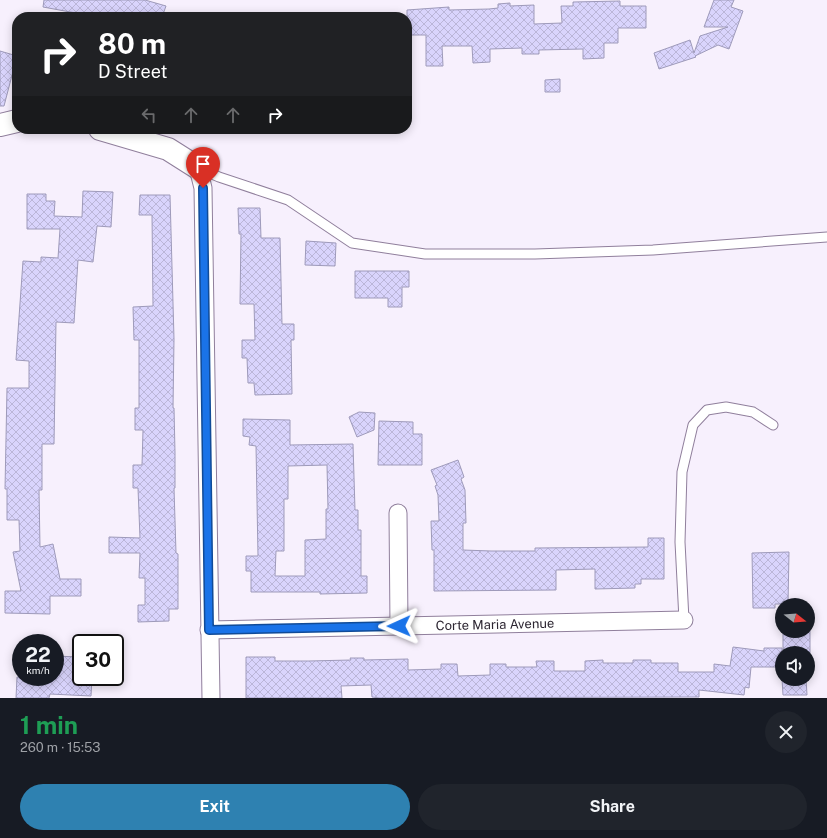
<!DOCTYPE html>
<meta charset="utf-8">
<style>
body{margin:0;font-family:"Public Sans",sans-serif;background:#20242c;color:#f1f3f6;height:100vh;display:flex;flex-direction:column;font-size:15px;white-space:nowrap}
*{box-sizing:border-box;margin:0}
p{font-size:13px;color:#9ea1a6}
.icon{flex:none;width:22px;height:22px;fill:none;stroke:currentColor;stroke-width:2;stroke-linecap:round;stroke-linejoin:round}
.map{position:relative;height:698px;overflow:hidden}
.sheet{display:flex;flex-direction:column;background:#171b24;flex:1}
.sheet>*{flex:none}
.guide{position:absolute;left:12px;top:12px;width:400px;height:122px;border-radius:16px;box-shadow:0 2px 10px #0003;background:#202124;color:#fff;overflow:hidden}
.needle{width:26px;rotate:107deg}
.controls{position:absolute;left:775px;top:598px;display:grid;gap:8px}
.controls a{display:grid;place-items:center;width:40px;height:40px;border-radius:50%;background:#171b24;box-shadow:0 2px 10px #0003;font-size:20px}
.speed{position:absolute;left:12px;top:634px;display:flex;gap:8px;font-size:20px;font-weight:700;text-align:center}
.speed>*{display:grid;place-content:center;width:52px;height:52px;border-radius:50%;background:#171b24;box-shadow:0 2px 10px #0003;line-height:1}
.speed small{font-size:10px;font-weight:400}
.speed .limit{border:2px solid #111;border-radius:6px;background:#fff;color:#111}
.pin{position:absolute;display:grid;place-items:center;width:34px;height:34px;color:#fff;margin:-41px -17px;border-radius:50% 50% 50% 0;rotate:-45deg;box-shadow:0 0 4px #0007}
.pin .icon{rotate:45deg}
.me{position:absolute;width:44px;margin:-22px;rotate:269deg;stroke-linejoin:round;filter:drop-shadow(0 0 3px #0008)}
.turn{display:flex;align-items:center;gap:14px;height:84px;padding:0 20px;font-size:18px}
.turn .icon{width:52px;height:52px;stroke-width:2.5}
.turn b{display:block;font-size:28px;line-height:34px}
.lanes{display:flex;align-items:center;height:38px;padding:0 20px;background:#0003;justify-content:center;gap:20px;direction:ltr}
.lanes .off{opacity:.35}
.round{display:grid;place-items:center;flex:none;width:42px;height:42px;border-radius:21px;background:#20242c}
.headline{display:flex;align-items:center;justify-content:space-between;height:68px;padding:0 20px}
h1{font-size:24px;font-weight:700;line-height:30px;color:#1e9e55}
.cta{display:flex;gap:8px;margin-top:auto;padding:8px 20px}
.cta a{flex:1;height:46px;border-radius:24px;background:#2e81b1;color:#fff;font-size:16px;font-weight:700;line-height:46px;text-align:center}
.cta a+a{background:#20242c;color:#f1f3f6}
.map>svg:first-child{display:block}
</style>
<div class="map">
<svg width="827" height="698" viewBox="0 0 827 698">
<defs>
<pattern id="building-cross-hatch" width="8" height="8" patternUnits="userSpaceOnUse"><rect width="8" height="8" fill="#d9d4fc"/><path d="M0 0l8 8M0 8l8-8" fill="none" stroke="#bbb6d8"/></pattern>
</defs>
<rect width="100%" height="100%" fill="#f7f0fd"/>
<g fill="url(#building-cross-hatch)" stroke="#9e9aba" fill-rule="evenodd">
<polygon points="44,0 145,0 166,6 162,17 148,17 134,13 133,17 123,14 122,17 92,17 92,16 43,7"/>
<polygon points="714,0 734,0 731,7 743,11 729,49 718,45 695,56 696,57 659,69 654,53 690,40 694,53 700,36 728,27 704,27"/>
<polygon points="620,1 620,6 646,6 646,28 618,28 618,43 604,43 604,58 583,59 583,49 539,50 539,54 522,54 522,48 490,49 490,62 473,63 472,46 442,46 443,66 426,66 426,35 407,35 407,10 449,7 449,10 489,9 498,8 498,4 510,3 510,6 534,5 534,24 562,23 561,6 573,6 573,2"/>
<polygon points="0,51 17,56 4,106 0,106"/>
<polygon points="560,79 560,92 545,92 545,80"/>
<polygon points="83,191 113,192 111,227 97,226 93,262 78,260 74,323 56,322 54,444 42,444 42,490 39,490 40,547 53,544 60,579 81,579 81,596 50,596 50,614 5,613 5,591 21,591 13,552 20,551 19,520 7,520 7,489 5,489 7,388 29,388 29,361 16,360 23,261 41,262 41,257 58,258 60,229 27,229 27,194 46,194 46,201 55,201 54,216 82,217"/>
<polygon points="140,195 170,195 174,339 173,408 174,408 175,453 175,488 174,488 176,553 178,554 178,609 169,609 169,621 138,622 138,605 145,605 145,578 139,578 140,553 109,553 109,537 140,538 138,488 133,488 133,465 142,465 143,430 135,430 135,408 139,408 139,340 134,340 133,307 153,306 152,215 139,215"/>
<polygon points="238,208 260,208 261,238 280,238 282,324 294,324 294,340 291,340 292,394 255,395 254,383 248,383 247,358 242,358 242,340 255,340 254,304 240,304 241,234 239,234"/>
<polygon points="306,241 336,243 335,266 305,265"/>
<polygon points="355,271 409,271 409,287 402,287 402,307 388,307 388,298 355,298"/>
<polygon points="359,412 375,413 374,430 357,437 349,417"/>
<path d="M243 419 290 420V445L353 444 355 510H358V530H361V576H367V593L320 594V592H251V571H246V556H258L256 446 249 445 250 437 243 436ZM327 465 328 509H326V539L305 540V576H275L276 551H284V499H288V466Z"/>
<polygon points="379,421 413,422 413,434 422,434 422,465 378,465"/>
<polygon points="458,460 464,477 461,479 465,490 466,523 463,523 463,550 491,551 535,551 535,548 648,547 648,538 664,538 664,579 641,579 641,584 635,584 635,588 595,589 595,569 556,570 556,590 434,591 434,550 432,550 431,521 439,521 438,495 435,486 437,485 431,470"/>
<polygon points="789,552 788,604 775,604 775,608 753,608 752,553"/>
<rect x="783" y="631" width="27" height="22"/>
<polygon points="733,647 764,651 764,648 782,648 782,667 751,667 749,688 745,687 744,695 699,690 699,697 380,698 372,697 371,685 341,686 342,698 246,698 246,657 275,657 275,661 309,661 351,660 350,658 364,658 364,660 408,659 408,670 441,669 441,664 457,664 458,676 490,675 490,664 506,664 506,667 537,667 536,661 554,661 554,671 585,671 585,661 603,660 603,663 633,663 633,660 651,660 651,663 678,663 678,672 714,672 714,664 730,666"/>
<polygon points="55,656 78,657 78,663 81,663 81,677 92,677 91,696 50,694 49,698 16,698 17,677 55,677"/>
<polygon points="782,679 806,679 807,695 783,695"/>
</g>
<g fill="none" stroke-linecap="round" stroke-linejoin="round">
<g stroke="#907f9c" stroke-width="11">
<g id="service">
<polyline points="198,168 219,177 288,200 352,243 425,254 535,254 653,250 827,237"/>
<polyline points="684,620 680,542 682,472 693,425 707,410 726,407 753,412 773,425"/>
</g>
</g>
<g stroke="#907f9c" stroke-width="19">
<g id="minor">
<polyline points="198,168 203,188 211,698"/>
<polyline points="398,513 399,626"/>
<path id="s1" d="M209 630 684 620"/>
</g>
</g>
<g stroke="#907f9c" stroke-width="24">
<g id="tertiary">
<polyline points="0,125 17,121"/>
<polyline points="100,129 168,149 198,168"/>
</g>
</g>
<use href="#service" stroke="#fff" stroke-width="9"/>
<use href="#minor" stroke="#fff" stroke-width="17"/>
<use href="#tertiary" stroke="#fff" stroke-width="22"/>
</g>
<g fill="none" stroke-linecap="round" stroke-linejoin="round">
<g stroke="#114b97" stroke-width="10">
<polyline id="route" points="203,188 209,630 399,626"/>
</g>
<use href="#route" stroke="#1a73e8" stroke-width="7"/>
</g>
<g text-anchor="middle" stroke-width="3.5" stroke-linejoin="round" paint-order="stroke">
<g font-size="13" fill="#2d2632" stroke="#fff">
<text dy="5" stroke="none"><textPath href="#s1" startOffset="286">Corte Maria Avenue</textPath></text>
</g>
</g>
</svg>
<div class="controls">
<a><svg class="needle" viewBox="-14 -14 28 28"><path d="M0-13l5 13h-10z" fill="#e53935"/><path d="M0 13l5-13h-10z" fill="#9ea1a6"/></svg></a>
<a><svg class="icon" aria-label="sound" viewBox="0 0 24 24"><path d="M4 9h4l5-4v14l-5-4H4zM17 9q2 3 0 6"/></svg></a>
</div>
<div class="speed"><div>22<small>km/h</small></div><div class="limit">30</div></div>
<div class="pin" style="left:203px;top:188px;background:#d93025"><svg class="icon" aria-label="arrive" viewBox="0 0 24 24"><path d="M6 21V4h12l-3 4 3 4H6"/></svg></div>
<svg class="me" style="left:399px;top:626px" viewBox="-20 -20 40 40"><path d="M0-17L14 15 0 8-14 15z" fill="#1a73e8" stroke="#fff" stroke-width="4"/></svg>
<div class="guide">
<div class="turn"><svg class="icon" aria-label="right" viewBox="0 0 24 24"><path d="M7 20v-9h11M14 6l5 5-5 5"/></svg><div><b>80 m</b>D Street</div></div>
<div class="lanes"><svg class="icon off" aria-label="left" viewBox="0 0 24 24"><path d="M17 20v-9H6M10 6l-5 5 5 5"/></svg><svg class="icon off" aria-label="ahead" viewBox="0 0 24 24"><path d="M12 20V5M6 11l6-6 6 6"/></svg><svg class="icon off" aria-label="ahead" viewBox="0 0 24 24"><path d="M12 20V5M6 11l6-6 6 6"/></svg><svg class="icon" aria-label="right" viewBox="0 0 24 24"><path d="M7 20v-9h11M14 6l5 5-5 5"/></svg></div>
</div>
</div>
<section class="sheet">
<div class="headline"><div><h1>1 min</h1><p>260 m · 15:53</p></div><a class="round"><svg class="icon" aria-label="close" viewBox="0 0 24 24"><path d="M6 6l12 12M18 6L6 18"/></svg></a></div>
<div class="cta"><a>Exit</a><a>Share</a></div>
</section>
